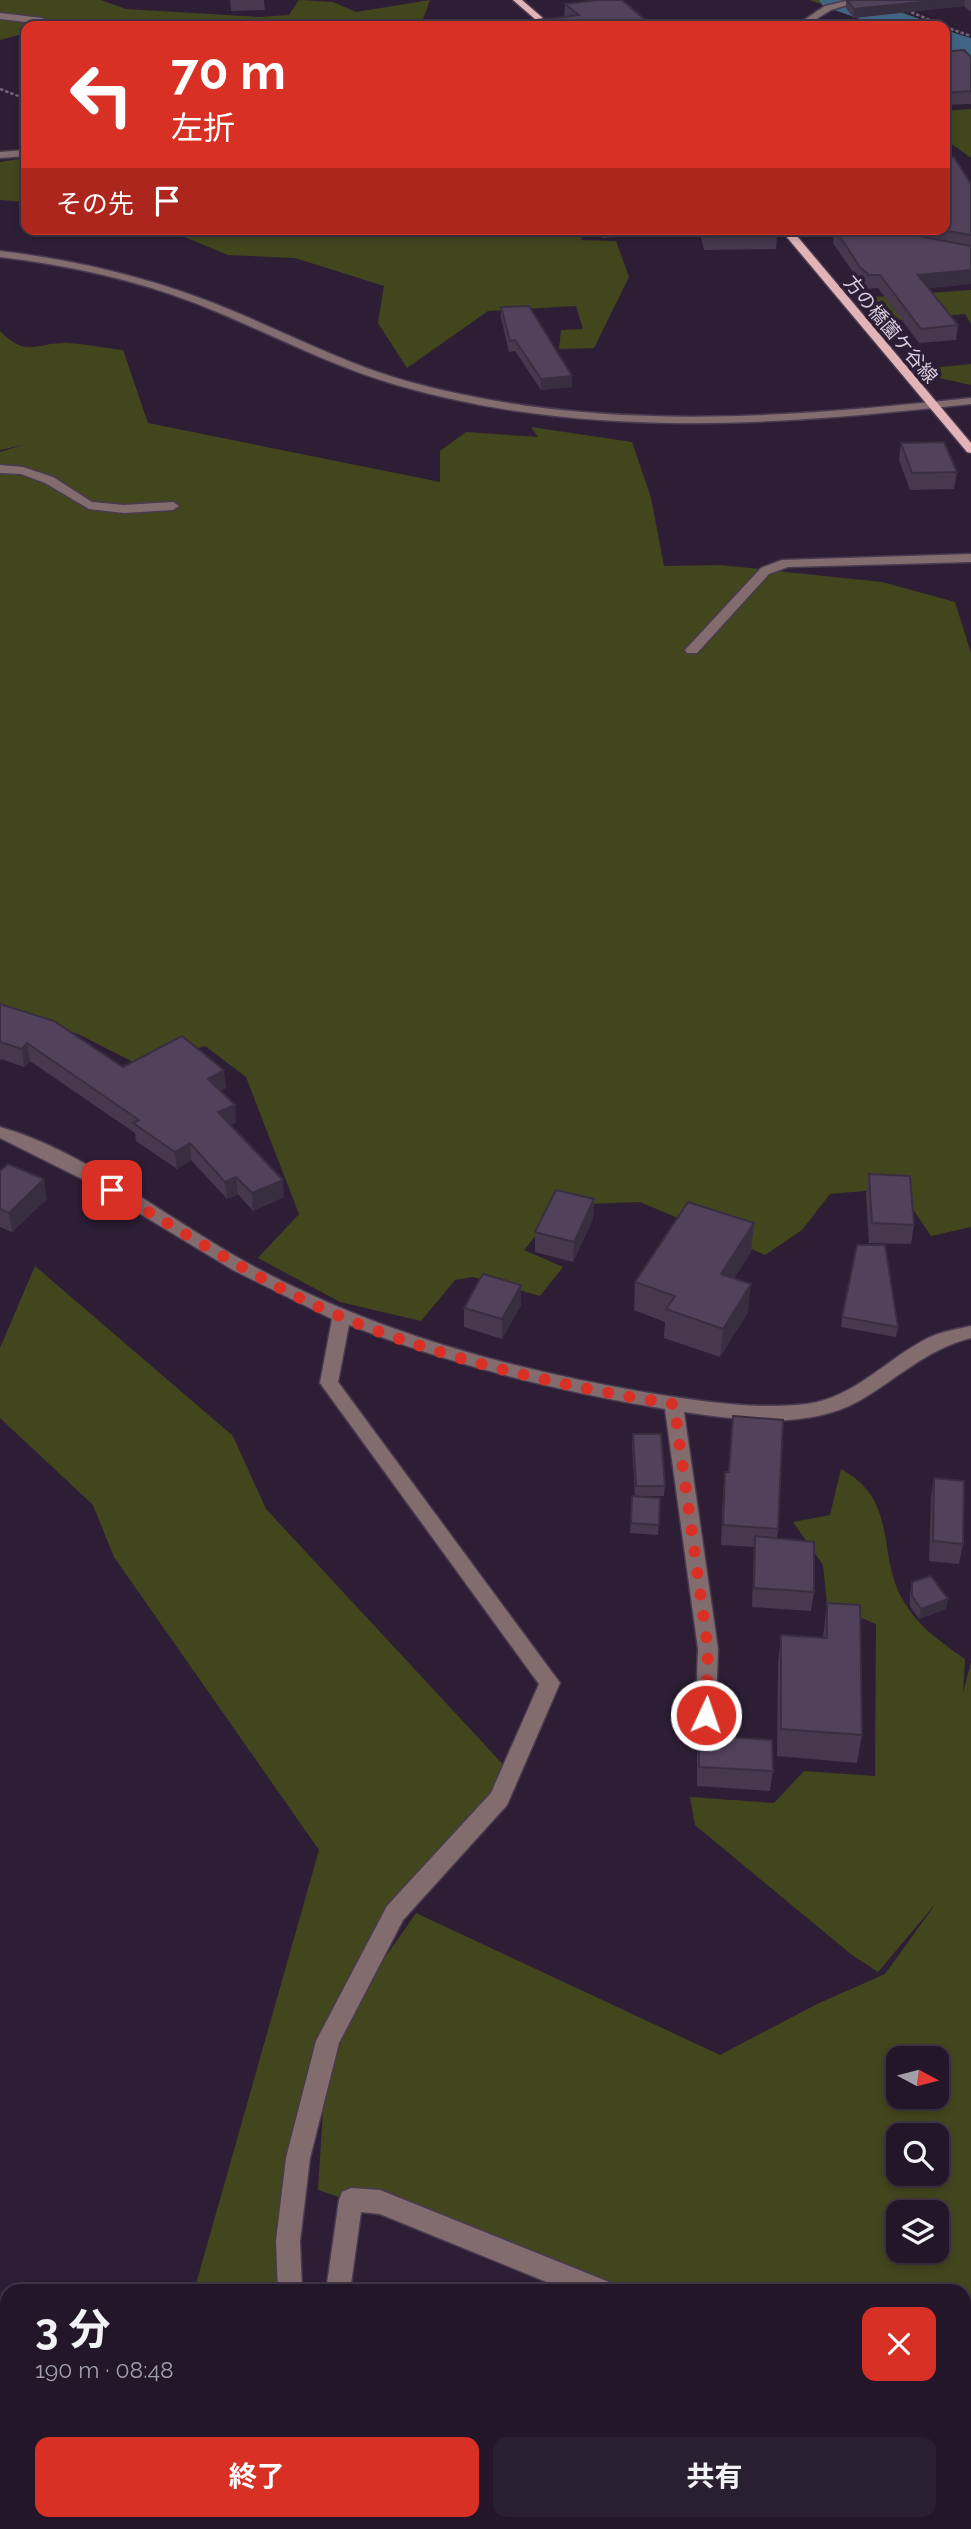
<!DOCTYPE html>
<html lang="ja">
<meta charset="utf-8">
<style>
body{margin:0;font-family:Raleway,"Noto Sans JP",sans-serif;background:#2a1f30;color:#f1f3f6;height:100vh;display:flex;flex-direction:column;font-size:26px;white-space:nowrap}
*{box-sizing:border-box;margin:0}
p{font-size:23px;color:#a29fa8}
.icon{flex:none;width:38px;height:38px;fill:none;stroke:currentColor;stroke-width:2;stroke-linecap:round;stroke-linejoin:round}
.map{position:relative;flex:1;overflow:hidden}
.panel{position:absolute;left:0px;top:2284px;width:971px;height:247px;display:flex;flex-direction:column;background:#221628;border-radius:21px 21px 0 0;box-shadow:0 4px 10px #0003,0 0 0 2px #3f3545}
.panel>*{flex:none}
.banner{position:absolute;left:21px;top:21px;width:929px;height:214px;border-radius:14px;box-shadow:0 4px 10px #0003,0 0 0 2px #3f3545;background:#d93025;color:#fff;overflow:hidden}
.needle{width:46px;rotate:97deg}
.controls{position:absolute;left:886px;top:2046px;display:grid;gap:14px}
.controls a{display:grid;place-items:center;width:63px;height:63px;border-radius:14px;background:#221628;box-shadow:0 4px 10px #0003,0 0 0 2px #3f3545;font-size:35px}
.pin{position:absolute;display:grid;place-items:center;width:60px;height:60px;color:#fff;margin:-30px;border-radius:14px;box-shadow:0 4px 10px #0006}
.me{position:absolute;width:77px;margin:-38px;rotate:3deg;stroke-linejoin:round;filter:drop-shadow(0 0 5px #0008)}
.turn{display:flex;align-items:center;gap:24px;height:147px;padding:0 35px;font-size:32px}
.turn .icon{width:91px;height:91px;stroke-width:2.5}
.turn b{display:block;font-size:49px;line-height:60px}
.then{display:flex;align-items:center;height:66px;padding:0 35px;background:#0003;gap:14px;font-size:26px}
.round{display:grid;place-items:center;flex:none;width:74px;height:74px;border-radius:14px;background:#2a1f30}
.head{display:flex;align-items:center;justify-content:space-between;height:119px;padding:0 35px}
h1{font-size:42px;font-weight:700;line-height:52px}
.button{display:flex;gap:14px;margin-top:auto;padding:14px 35px}
.button a{flex:1;height:80px;border-radius:14px;background:#d93025;color:#fff;font-size:28px;font-weight:700;line-height:80px;text-align:center}
.button a+a{background:#2a1f30;color:#f1f3f6}
.map>svg:first-child{display:block}
</style>
<div class="map">
<svg width="971" height="2529" viewBox="0 0 971 2529">
<rect width="100%" height="100%" fill="#2d1e35"/>
<g fill="#42461d" fill-rule="evenodd">
<polygon points="0,0 101,0 126,9 259,17 289,15 299,0 333,2 356,12 430,0 422,22 417,26 26,26 26,33 0,40"/>
<polygon points="809,0 871,0 937,26 888,26"/>
<polygon points="971,109 971,158 945,139 945,111"/>
<polygon points="26,158 26,202 0,200 0,162"/>
<polygon points="165,229 580,229 582,240 616,241 629,277 594,348 559,349 561,330 583,329 576,306 488,311 407,368 378,323 384,286 295,258 228,255"/>
<polygon points="971,290 971,324 965,314 888,321 874,297"/>
<path d="M0 331C28 359 35 342 67 343 86 344 105 348 123 350L148 423 440 482V451L466 432 538 437 531 427 632 442 651 498 664 566 720 565 882 582 955 602 971 653V1227L931 1236 899 1188 830 1194 802 1230 765 1255 640 1202 561 1205 524 1250 563 1267 540 1296 473 1277 455 1280 421 1321 340 1302 258 1258 299 1214 246 1077 205 1046 141 1066 78 1034 0 1009V452L23 445 0 450Z"/>
<polygon points="971,364 971,385 939,378 930,368"/>
<path d="M35 1266 233 1436 266 1509 511 1773 399 1899 331 2035 416 1913 720 2055 817 2004 885 1974 937 1902 878 1972 852 1955 695 1825 690 1797 774 1803 804 1771 875 1776 876 1624 827 1604 823 1565 793 1522 830 1515 841 1469C900 1501 876 1555 903 1600 918 1627 940 1641 965 1659L963 1693 971 1662V2351L964 2345V2291H620L318 2190 327 2049 286 2291H194L319 1850 114 1557 93 1505 0 1418V1348ZM898 2058H936V2096H898ZM898 2135H936V2174H898ZM898 2212H936V2250H898Z"/>
<polygon points="165,2524 338,2524 341,2529 162,2529"/>
</g>
<g fill="none" stroke-linecap="round" stroke-linejoin="round">
<g fill="#406584" fill-rule="evenodd">
<polygon points="819,0 863,0 920,19 925,26 880,26 823,6"/>
<polygon points="945,30 971,38 971,58 945,50"/>
</g>
<g stroke="#483a50" stroke-width="3">
<g id="minor">
<polygon points="850,0 864,0 831,10 805,26 795,26 825,6"/>
<polygon points="0,13 42,18 60,26 0,19"/>
<polygon points="26,150 26,156 0,158 0,152"/>
<polygon points="820,229 842,229 862,235 857,238"/>
<path d="M0 251C68 259 135 274 200 298 271 324 337 362 410 382 598 433 780 418 971 398V404C779 425 588 440 400 386 329 366 264 330 195 303 132 279 67 265 0 257Z"/>
<polygon points="0,465 23,467 53,477 92,502 124,505 173,502 179,506 173,510 124,513 89,509 45,483 21,474 0,473"/>
<polygon points="971,554 971,562 788,567 769,574 697,653 687,653 685,650 761,568 782,560"/>
<path d="M0 1127C81 1149 170 1220 244 1261 370 1331 508 1369 649 1393 700 1401 754 1410 806 1404 855 1398 888 1357 930 1337 943 1331 958 1329 971 1326V1338C927 1349 897 1379 859 1401 807 1430 740 1420 684 1412L718 1649 715 1736 712 1742 705 1745 698 1742 695 1736 698 1649 665 1409C557 1391 452 1365 349 1325L338 1382 560 1683 507 1805 403 1920 339 2043 310 2158 300 2241 302 2291H278L276 2241 286 2158 316 2041 387 1906 491 1793 539 1684 320 1383 332 1319 233 1270 86 1181 0 1138Z"/>
<polygon points="351,2188 380,2190 609,2282 612,2291 569,2291 380,2214 361,2212 350,2291 326,2291 339,2200 342,2192"/>
<polygon points="971,2332 971,2358 964,2359 964,2333"/>
<polygon points="340,2524 366,2524 368,2529 342,2529"/>
</g>
</g>
<g stroke="#483a50" stroke-width="3">
<g id="major">
<polygon points="513,0 522,0 552,26 543,26"/>
<polygon points="780,229 791,229 971,443 971,453 967,452"/>
</g>
</g>
<g stroke="#726578" stroke-width="2.5" stroke-dasharray="3.5 2" stroke-linecap="butt">
<polyline points="906,10 944,26"/>
<polyline points="945,27 971,36"/>
<polyline points="0,89 26,99"/>
</g>
<use href="#minor" fill="#836c6e" fill-rule="evenodd"/>
<use href="#major" fill="#e3b4b7" fill-rule="evenodd"/>
</g>
<g fill="#47384e">
<polygon points="230,0 264,0 265,10 231,11"/>
<polygon points="846,0 971,0 971,12 964,6 853,18 846,8"/>
<polygon points="565,4 651,25 483,26 566,17 564,16"/>
<polygon points="945,49 971,57 971,104 945,105"/>
<polygon points="971,184 971,284 928,288 958,325 956,340 919,343 878,288 867,289 859,281 833,243 834,229 945,229"/>
<polygon points="599,229 647,229 647,235 602,238"/>
<polygon points="699,229 770,229 777,236 776,249 704,250"/>
<polygon points="501,307 572,387 541,390 515,351 509,352 501,318"/>
<polygon points="901,443 957,472 954,489 910,490 899,460"/>
<polygon points="0,1004 123,1067 226,1088 221,1091 236,1122 230,1125 284,1197 253,1211 238,1194 227,1199 191,1160 177,1169 136,1141 135,1133 30,1061 24,1067 1,1059 0,1061"/>
<polygon points="0,1171 47,1199 12,1232 0,1227"/>
<polygon points="869,1174 914,1225 911,1244 869,1243 866,1194"/>
<polygon points="594,1199 593,1219 573,1262 535,1252 535,1232"/>
<polygon points="751,1252 734,1278 748,1312 720,1357 664,1338 665,1322 634,1310 635,1282"/>
<polygon points="521,1305 502,1339 464,1327 464,1308"/>
<polygon points="842,1317 898,1327 896,1337 841,1327"/>
<polygon points="733,1416 778,1529 777,1538 814,1592 811,1611 752,1607 754,1547 721,1545 723,1492 725,1472 728,1472"/>
<polygon points="633,1434 665,1486 664,1496 635,1496 632,1444"/>
<polygon points="934,1478 963,1544 959,1564 929,1561 931,1497"/>
<polygon points="632,1496 660,1498 658,1535 630,1533"/>
<polygon points="912,1582 946,1609 919,1619 910,1606 910,1593"/>
<polygon points="827,1603 862,1735 857,1763 777,1756 778,1663 781,1635 823,1638"/>
<polygon points="699,1735 773,1771 770,1791 697,1786 697,1755"/>
</g>
<g fill="#392e40">
<polygon points="941,0 965,0 964,6 853,18 854,9"/>
<polygon points="971,270 971,284 917,289 918,275"/>
<polygon points="572,376 572,387 541,390 541,379"/>
<polygon points="27,1043 30,1061 24,1067 22,1049"/>
<polygon points="224,1070 226,1088 210,1096 208,1079"/>
<polygon points="235,1105 236,1122 220,1130 218,1112"/>
<polygon points="190,1143 191,1160 177,1169 175,1152"/>
<polygon points="236,1177 238,1194 227,1199 225,1182"/>
<polygon points="44,1179 47,1199 12,1232 9,1213"/>
<polygon points="283,1180 284,1197 253,1211 252,1193"/>
<polygon points="594,1199 593,1219 573,1262 574,1242"/>
<polygon points="754,1223 751,1252 719,1302 721,1274"/>
<polygon points="751,1284 748,1312 720,1357 723,1329"/>
<polygon points="521,1285 521,1305 502,1339 502,1319"/>
<polygon points="948,1599 946,1609 919,1619 921,1609"/>
</g>
<g fill="#52415b" stroke="#392e40" stroke-width="2">
<polygon points="598,0 622,0 651,25 691,20 698,26 483,26 579,15 565,4"/>
<polygon points="847,0 941,0 854,9"/>
<polygon points="945,49 952,51 964,50 971,57 971,91 945,93"/>
<polygon points="954,157 971,184 971,235 934,229 945,229 945,158"/>
<polygon points="703,229 770,229 777,236 704,237"/>
<polygon points="835,229 882,229 971,246 971,270 918,275 958,325 921,329 880,275 869,275 860,267"/>
<polygon points="529,306 572,376 541,379 515,340 510,341 501,307"/>
<polygon points="944,442 957,472 912,473 901,443"/>
<polygon points="0,1004 54,1021 123,1067 182,1036 224,1070 208,1079 235,1105 218,1112 283,1180 252,1193 236,1177 225,1182 190,1143 175,1152 133,1123 139,1120 27,1043 22,1049 0,1042"/>
<polygon points="8,1164 44,1179 9,1213 0,1209 0,1171"/>
<polygon points="869,1174 910,1176 914,1225 872,1223"/>
<polygon points="556,1190 594,1199 574,1242 535,1232"/>
<polygon points="688,1202 754,1223 721,1274 751,1284 723,1329 666,1309 675,1296 635,1282"/>
<polygon points="857,1245 885,1245 898,1327 842,1317"/>
<polygon points="483,1274 521,1285 502,1319 464,1308"/>
<polygon points="733,1416 783,1420 778,1529 723,1525 725,1472 729,1472"/>
<polygon points="633,1434 661,1434 665,1486 636,1486"/>
<polygon points="934,1478 964,1481 963,1544 933,1541"/>
<polygon points="632,1496 660,1498 659,1525 631,1523"/>
<polygon points="755,1536 814,1542 814,1592 754,1588"/>
<polygon points="931,1576 948,1599 921,1609 912,1596 912,1582"/>
<polygon points="827,1603 860,1605 862,1735 781,1729 781,1635 827,1638"/>
<polygon points="699,1735 772,1740 773,1771 699,1767"/>
</g>
<g fill="none" stroke-linecap="round" stroke-linejoin="round">
<path stroke="#d93025" stroke-width="12" stroke-dasharray="0 21.6" d="M112 1190C176 1228 239 1268 306 1301 414 1353 556 1386 674 1404L708 1649 706 1715"/>
</g>
<g text-anchor="middle" stroke-width="7" stroke-linejoin="round" paint-order="stroke">
<g font-size="19" fill="#d7cddc" stroke="#2d1e35">
<text transform="translate(891 329) rotate(50)" y="7">方の橋薗ケ谷線</text>
</g>
</g>
</svg>
<div class="controls">
<a><svg class="needle" viewBox="-14 -14 28 28"><path d="M0-13l5 13h-10z" fill="#e53935"/><path d="M0 13l5-13h-10z" fill="#a29fa8"/></svg></a>
<a><svg class="icon" aria-label="search" viewBox="0 0 24 24"><circle cx="10" cy="10" r="6"/><path d="M15 15l6 6"/></svg></a>
<a><svg class="icon" aria-label="layers" viewBox="0 0 24 24"><path d="M12 4l9 5-9 5-9-5zM3 14l9 5 9-5"/></svg></a>
</div>
<div class="pin" style="left:112px;top:1190px;background:#d93025"><svg class="icon" aria-label="arrive" viewBox="0 0 24 24"><path d="M6 21V4h12l-3 4 3 4H6"/></svg></div>
<svg class="me" style="left:706px;top:1715px" viewBox="-20 -20 40 40"><circle r="17" fill="#d93025" stroke="#fff" stroke-width="3"/><path d="M0-11L8 9 0 5-8 9z" fill="#fff"/></svg>
<div class="banner">
<div class="turn"><svg class="icon" aria-label="left" viewBox="0 0 24 24"><path d="M17 20v-9H6M10 6l-5 5 5 5"/></svg><div><b>70 m</b>左折</div></div>
<div class="then">その先<svg class="icon" aria-label="arrive" viewBox="0 0 24 24"><path d="M6 21V4h12l-3 4 3 4H6"/></svg></div>
</div>
<section class="panel">
<div class="head"><div><h1>3 分</h1><p>190 m · 08:48</p></div><a class="round" style="background:#d93025;color:#fff"><svg class="icon" aria-label="close" viewBox="0 0 24 24"><path d="M6 6l12 12M18 6L6 18"/></svg></a></div>
<div class="button"><a>終了</a><a>共有</a></div>
</section>
</div>
